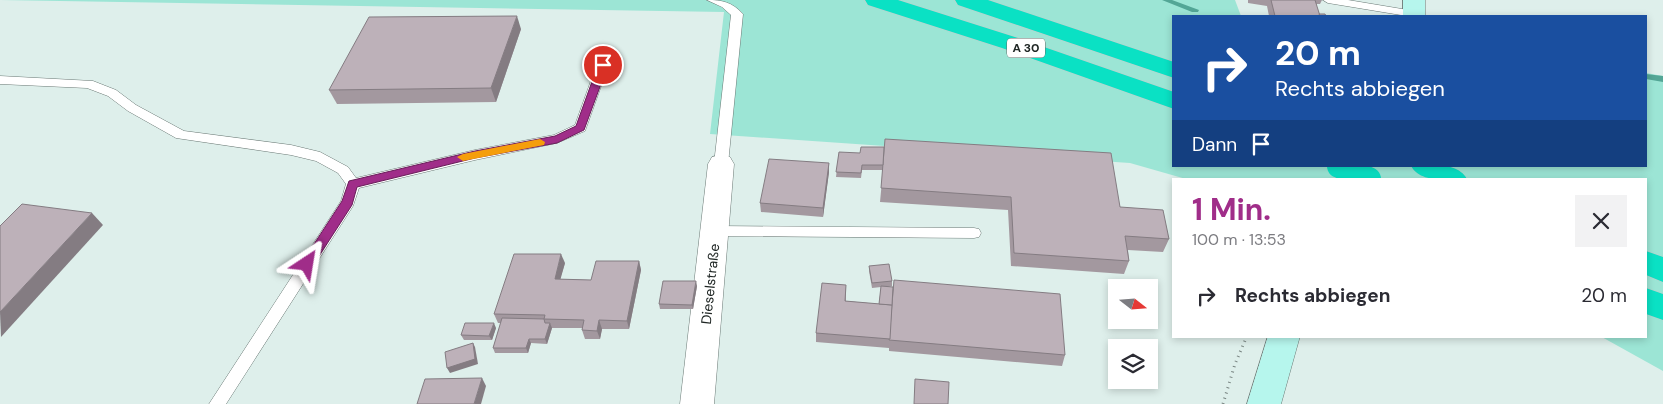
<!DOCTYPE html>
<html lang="de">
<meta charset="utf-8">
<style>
body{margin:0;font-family:"DM Sans",sans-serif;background:#f2f2f3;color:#2b2b33;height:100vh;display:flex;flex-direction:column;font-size:19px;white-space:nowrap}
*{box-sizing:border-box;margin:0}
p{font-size:16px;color:#7c7c81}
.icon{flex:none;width:28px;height:28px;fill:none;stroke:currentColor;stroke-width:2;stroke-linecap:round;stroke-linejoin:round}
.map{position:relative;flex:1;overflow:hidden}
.details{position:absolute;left:1172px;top:178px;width:475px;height:160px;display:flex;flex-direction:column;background:#fff;border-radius:0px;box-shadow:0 2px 8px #0003}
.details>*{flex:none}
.banner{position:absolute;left:1172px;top:15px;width:475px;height:152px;border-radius:0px;box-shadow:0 2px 8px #0003;background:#1a4fa0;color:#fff;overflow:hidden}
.needle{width:32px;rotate:107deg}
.buttons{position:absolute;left:1108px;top:279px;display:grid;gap:10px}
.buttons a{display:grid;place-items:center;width:50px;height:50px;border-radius:0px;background:#fff;box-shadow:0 2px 8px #0003;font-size:25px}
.pin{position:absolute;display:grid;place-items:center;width:42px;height:42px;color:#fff;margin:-21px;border:2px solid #fff;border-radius:50%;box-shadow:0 1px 5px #0007}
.me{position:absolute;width:55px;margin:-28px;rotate:33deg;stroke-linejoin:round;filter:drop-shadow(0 0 4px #0008)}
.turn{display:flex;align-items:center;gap:18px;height:105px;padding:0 20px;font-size:22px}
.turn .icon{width:65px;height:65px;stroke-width:2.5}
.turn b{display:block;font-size:35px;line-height:42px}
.then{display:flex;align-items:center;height:48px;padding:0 20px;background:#0003;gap:10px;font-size:19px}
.round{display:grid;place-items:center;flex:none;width:52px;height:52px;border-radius:0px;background:#f2f2f3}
.headline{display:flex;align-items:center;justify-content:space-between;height:85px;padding:0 20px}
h1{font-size:30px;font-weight:700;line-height:38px;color:#a02d89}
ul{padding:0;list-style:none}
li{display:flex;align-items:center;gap:15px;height:65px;padding:0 20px}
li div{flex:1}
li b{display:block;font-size:19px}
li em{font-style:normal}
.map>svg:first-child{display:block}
</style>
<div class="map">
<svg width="1663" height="404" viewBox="0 0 1663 404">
<rect width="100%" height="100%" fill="#deefeb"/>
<polygon fill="#9ce5d5" points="0,0 1235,0 1241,16 1174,16 1174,166 1646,166 1646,73 1663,76 1663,371 1600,336 1646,336 1646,179 1186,179 1130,163 710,134 724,12"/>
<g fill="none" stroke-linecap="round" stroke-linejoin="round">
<g fill="#53a696" fill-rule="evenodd">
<polygon points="1162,0 1172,0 1199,10 1198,12 1192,12"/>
<polygon points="1646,74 1663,76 1663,82 1646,79"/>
</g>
<g stroke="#6a7975" stroke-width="1">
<g id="lane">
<path d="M707 0C722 0 732 2 743 14L728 164 726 167H716L714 164 731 15 722 7Z"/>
<polygon points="1323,0 1348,0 1414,11 1420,14 1418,16 1407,16 1328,3"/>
<polygon points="608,46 614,50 585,131 557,143 475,160 359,188 353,206 226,404 209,404 341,201 346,184 338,173 316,161 291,155 176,138 128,111 108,96 87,88 0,84 0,76 93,81 116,90 136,105 184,131 291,145 320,152 348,167 356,178 475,150 554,135 575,125 602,50"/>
<polygon points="715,226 974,228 979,229 981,233 979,237 974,238 715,236 710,235 708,231 710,227"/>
</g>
</g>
<g stroke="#6a7975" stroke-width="1">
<polygon id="street" points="721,155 730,157 734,164 714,404 680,404 708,164 712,157"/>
</g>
<g stroke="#6a7975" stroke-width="1">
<g id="secondary">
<rect x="1403" y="0" width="22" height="16"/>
<polygon points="1268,336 1300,336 1281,404 1247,404"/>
</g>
</g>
<g stroke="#c9cbcb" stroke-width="1">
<g id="highway">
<polygon points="865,0 898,0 1018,38 1174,92 1174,109 1002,48 868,5"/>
<polygon points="955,0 988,0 1174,62 1174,78 958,5"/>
<path d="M1411 166C1429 166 1457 161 1467 179 1449 179 1421 184 1411 166Z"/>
<polygon points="1646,251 1663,257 1663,282 1646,275"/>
<polygon points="1646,288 1663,294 1663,320 1646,314"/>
</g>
</g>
<polyline stroke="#788481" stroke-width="3" stroke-dasharray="1 4.5" stroke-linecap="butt" points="1223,404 1235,364 1247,336"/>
<use href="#lane" fill="#fff" fill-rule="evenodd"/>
<use href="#street" fill="#fff" fill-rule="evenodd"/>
<use href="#secondary" fill="#b6f6ed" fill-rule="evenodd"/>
<use href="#highway" fill="#0ae1c4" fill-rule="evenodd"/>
<g stroke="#c9cbcb" stroke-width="26" stroke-linecap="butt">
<polyline id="highway-bridge" points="1339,166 1369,179"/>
</g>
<use href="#highway-bridge" stroke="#0ae1c4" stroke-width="24"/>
</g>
<g fill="#a3989f">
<polygon points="1248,0 1322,0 1320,4 1316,4 1319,14 1326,16 1269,16 1267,6 1248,3"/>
<polygon points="521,29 496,102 337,104 329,90"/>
<polygon points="839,152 1120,207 1169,239 1163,252 1128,250 1129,261 1124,274 1011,266 1008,210 880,202 883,170 862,170 861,178 836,177"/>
<polygon points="829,163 829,172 823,217 761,212 760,203"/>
<polygon points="639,261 641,270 629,329 602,329 600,339 585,339 582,330 582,328 552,328 547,344 531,343 528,353 495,353 493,348 501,323 498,323 494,314 565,263 560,279 591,280"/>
<polygon points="869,266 892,281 892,286 888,287 1065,355 1062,366 889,351 889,348 816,342 816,333 846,285 846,301 879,304 881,287 872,288 869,271"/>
<polygon points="697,286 693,309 660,309 659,304"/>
<polygon points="496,328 492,340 464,340 461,335"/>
</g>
<g fill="#847c82">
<polygon points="517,16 521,29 496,102 491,88"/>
<polygon points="829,163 829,172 823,217 823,208"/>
<polygon points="92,213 103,225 1,337 0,312"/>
<polygon points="561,254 565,263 558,288 555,279"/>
<polygon points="639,261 641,270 629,329 627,321"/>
<polygon points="696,281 697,286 693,309 692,305"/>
<polygon points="599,320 602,329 600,339 597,331"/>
<polygon points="494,323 496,328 492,340 489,336"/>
<polygon points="550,323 552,328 547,344 545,339"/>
<polygon points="529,339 531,343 528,353 526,348"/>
<polygon points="473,343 475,347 478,364 450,373 447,368"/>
<polygon points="482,378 486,386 481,404 474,404"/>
</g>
<g fill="#bdb1b9" stroke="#847c82">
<polygon points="1271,0 1315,0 1320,16 1275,16"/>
<polygon points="1319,14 1325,14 1326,16 1320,16"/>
<polygon points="517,16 491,88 329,90 369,17"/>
<polygon points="885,139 1111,153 1120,207 1163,210 1169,239 1125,236 1129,261 1014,253 1011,197 881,188"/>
<polygon points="861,147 884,147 883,165 862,165 861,173 836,172 839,152 860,153"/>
<polygon points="769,159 829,163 823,208 760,203"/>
<polygon points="22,204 92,213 0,312 0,226"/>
<polygon points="514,254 561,254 555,279 591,280 596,261 639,261 627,321 599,320 597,331 582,330 584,320 544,319 545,315 494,314"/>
<polygon points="889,264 892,281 872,283 869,266"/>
<polygon points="894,280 1060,294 1065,355 889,340"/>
<polygon points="663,281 696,281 692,305 659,304"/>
<polygon points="822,283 846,285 845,301 892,305 890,339 816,333"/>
<polygon points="881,286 893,287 892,305 879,304"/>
<polygon points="502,318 544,319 545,323 550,323 545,339 529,339 526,348 493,348"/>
<polygon points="465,323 494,323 489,336 461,335"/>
<polygon points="473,343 475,359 447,368 445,352"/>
<polygon points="482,378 474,404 417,404 425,379"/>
<polygon points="915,379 949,382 948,404 914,404"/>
</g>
<polygon fill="#a02d89" stroke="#681d59" points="603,62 608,65 584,130 557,143 475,158 357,187 352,205 312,267 303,267 301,264 303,261 342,201 349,181 475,151 555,136 576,126 598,65"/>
<polygon fill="#f59e0b" points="540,139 545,142 544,145 463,161 457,157 463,154"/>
<g text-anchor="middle" stroke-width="4.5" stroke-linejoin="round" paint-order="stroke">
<rect fill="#fff" stroke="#636866" stroke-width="1" x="1007" y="38.5" width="38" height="19" rx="4"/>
<g font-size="12" font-weight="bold" fill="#202725">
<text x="1026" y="52">A 30</text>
</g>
<g font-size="14" fill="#202725" stroke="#fff">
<text transform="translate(710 284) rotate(-84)" y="5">Dieselstraße</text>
</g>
</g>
</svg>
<div class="buttons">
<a><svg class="needle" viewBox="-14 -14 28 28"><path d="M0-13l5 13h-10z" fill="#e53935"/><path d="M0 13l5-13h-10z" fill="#7c7c81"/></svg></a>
<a><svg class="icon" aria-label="layers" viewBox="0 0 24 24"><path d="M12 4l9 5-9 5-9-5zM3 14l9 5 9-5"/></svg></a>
</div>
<div class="pin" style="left:603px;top:65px;background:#d93025"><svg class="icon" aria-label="arrive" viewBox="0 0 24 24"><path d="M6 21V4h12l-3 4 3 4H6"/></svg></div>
<svg class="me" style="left:307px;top:264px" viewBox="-20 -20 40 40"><path d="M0-17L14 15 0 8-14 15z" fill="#a02d89" stroke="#fff" stroke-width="4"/></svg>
<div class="banner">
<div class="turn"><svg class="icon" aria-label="right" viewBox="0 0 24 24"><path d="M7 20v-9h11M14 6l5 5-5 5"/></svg><div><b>20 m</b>Rechts abbiegen</div></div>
<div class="then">Dann<svg class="icon" aria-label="arrive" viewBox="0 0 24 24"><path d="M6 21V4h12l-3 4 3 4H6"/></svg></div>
</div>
<section class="details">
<div class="headline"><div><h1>1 Min.</h1><p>100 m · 13:53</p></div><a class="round"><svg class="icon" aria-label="close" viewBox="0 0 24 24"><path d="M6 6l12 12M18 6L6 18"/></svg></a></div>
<ul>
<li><svg class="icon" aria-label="right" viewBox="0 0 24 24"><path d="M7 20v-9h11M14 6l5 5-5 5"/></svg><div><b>Rechts abbiegen</b></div><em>20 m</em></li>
</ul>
</section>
</div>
